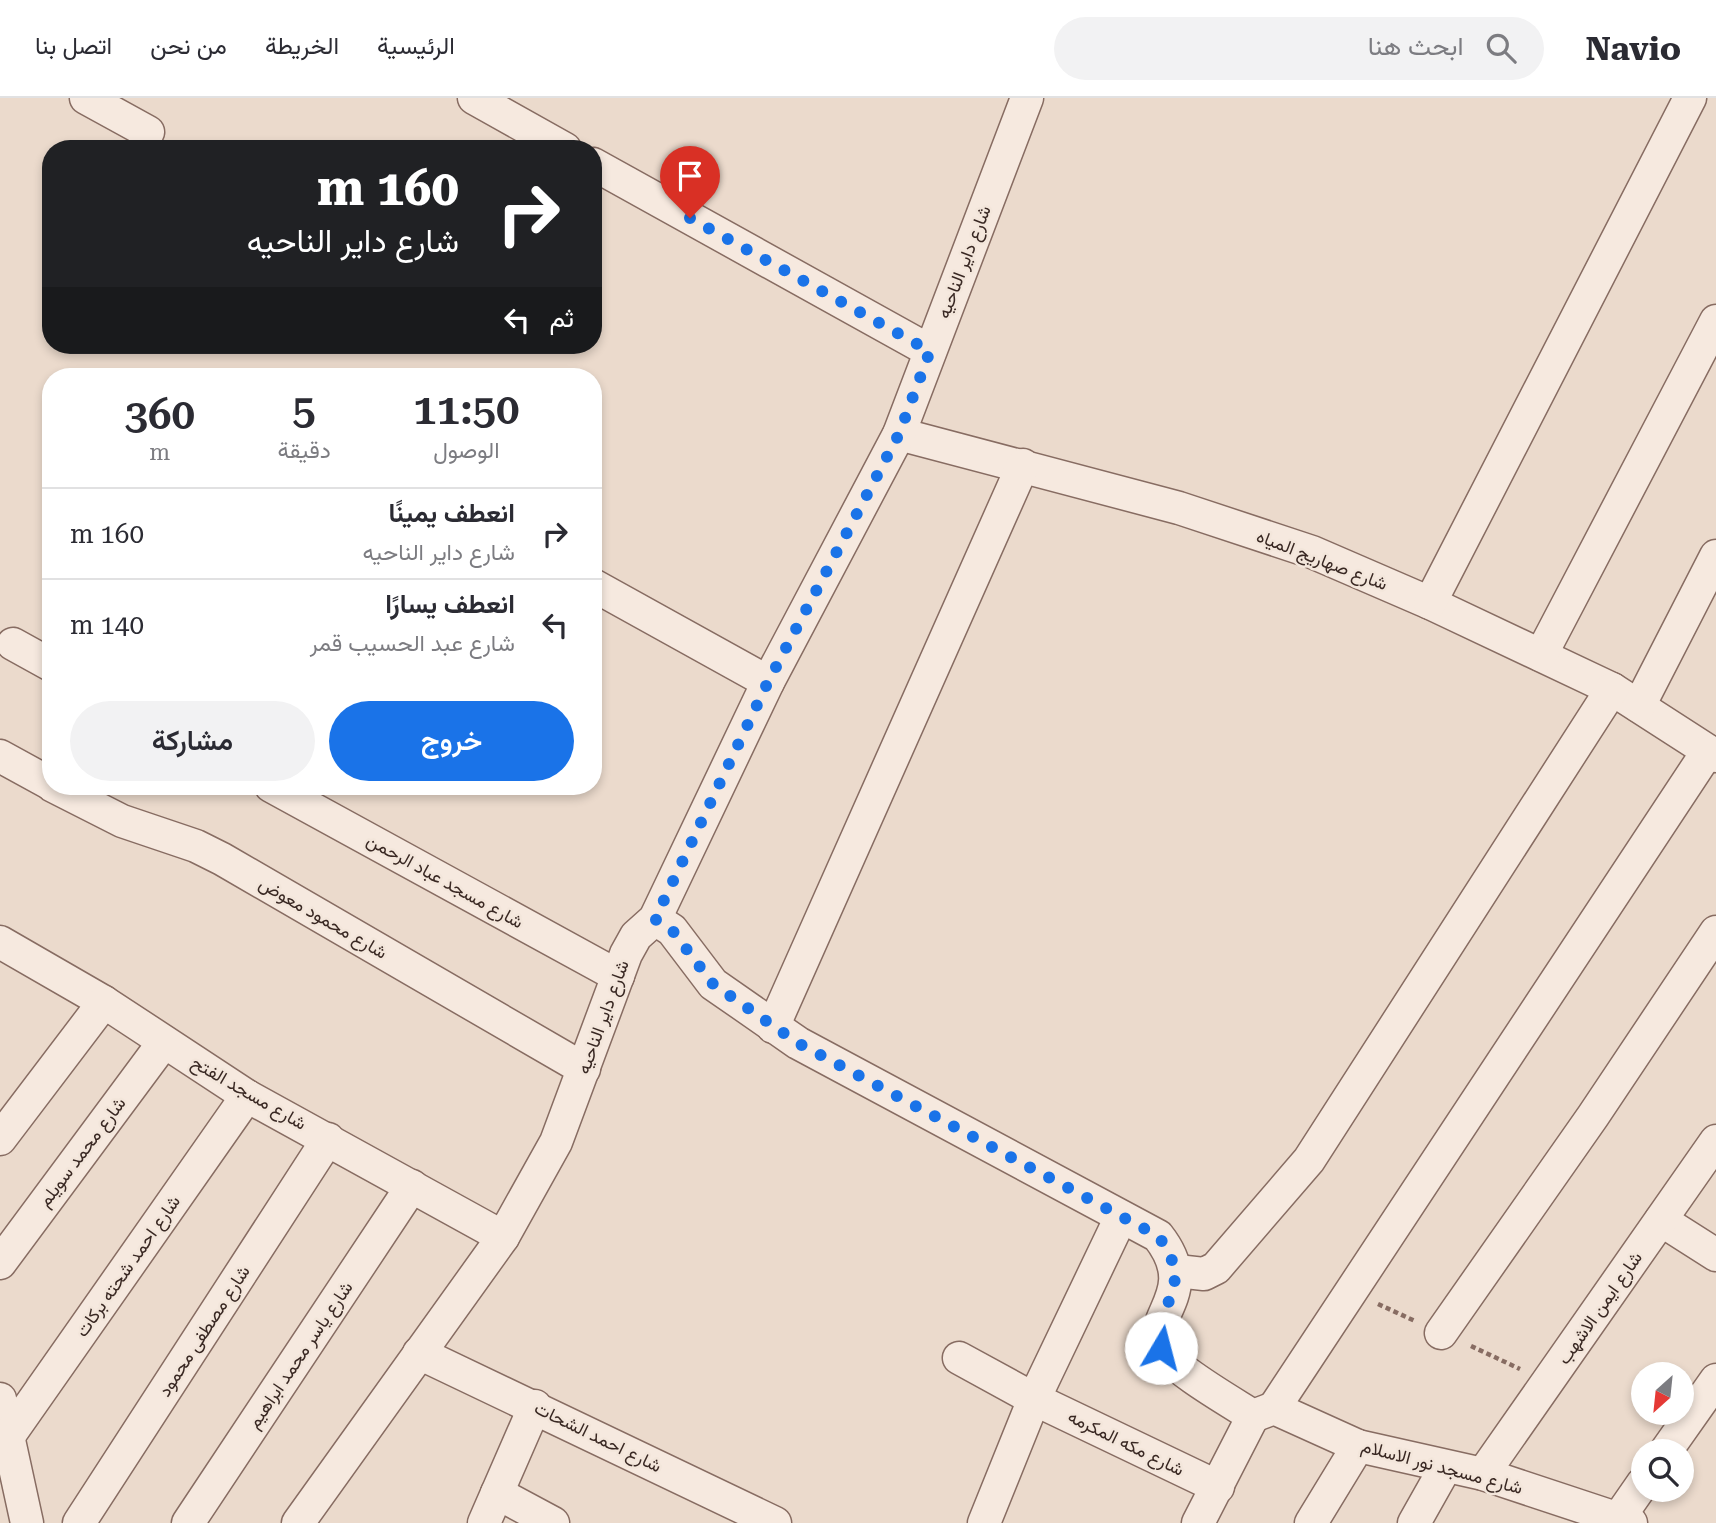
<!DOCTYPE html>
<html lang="ar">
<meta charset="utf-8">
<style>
body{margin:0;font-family:"Roboto Serif",Vazirmatn,serif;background:#f2f2f3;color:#2b2b33;direction:rtl;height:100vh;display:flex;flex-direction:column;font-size:26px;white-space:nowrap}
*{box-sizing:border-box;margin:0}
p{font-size:23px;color:#7c7c81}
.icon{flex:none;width:38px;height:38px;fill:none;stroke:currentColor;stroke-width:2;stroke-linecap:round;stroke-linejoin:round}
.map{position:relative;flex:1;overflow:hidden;direction:ltr}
.sheet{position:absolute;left:42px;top:270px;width:560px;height:427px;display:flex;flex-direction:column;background:#fff;border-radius:28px;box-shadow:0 4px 10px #0003;direction:rtl}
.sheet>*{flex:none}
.hud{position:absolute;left:42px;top:42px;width:560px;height:214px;border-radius:28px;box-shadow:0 4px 10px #0003;direction:rtl;background:#202124;color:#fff;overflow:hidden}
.needle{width:46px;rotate:207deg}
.buttons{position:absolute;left:1631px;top:1264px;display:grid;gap:14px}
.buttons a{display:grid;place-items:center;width:63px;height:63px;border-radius:50%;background:#fff;box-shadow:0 4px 10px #0003;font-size:35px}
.pin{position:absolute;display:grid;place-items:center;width:60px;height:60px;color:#fff;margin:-72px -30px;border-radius:50% 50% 50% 0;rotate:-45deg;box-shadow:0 0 7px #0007}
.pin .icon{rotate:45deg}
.me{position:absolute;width:77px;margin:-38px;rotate:8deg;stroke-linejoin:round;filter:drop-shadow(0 0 5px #0008)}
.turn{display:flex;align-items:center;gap:24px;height:147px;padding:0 28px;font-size:32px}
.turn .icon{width:91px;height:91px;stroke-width:2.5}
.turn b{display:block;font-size:49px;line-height:60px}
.then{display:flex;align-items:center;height:66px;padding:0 28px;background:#0003;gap:14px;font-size:26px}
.eta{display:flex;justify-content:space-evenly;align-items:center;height:119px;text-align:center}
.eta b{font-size:42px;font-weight:600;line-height:49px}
.button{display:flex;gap:14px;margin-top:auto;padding:14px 28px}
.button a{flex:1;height:80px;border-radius:42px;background:#1a73e8;color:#fff;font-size:28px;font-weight:600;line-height:80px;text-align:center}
.button a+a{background:#f2f2f3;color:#2b2b33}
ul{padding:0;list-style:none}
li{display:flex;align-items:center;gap:21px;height:91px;padding:0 28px;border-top:2px solid #e1e1e2}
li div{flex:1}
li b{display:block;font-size:26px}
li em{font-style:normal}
header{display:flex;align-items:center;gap:42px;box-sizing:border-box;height:98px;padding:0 35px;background:#fff;border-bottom:2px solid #e1e1e2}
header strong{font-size:33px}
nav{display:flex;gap:38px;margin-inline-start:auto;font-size:24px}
.search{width:490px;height:63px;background:#f2f2f3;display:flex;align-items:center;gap:18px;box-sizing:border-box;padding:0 24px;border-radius:38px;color:#7c7c81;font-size:26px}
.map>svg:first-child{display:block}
</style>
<header>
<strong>Navio</strong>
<div class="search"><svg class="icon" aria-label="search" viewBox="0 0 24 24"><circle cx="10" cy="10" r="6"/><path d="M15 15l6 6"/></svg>ابحث هنا</div>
<nav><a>الرئيسية</a><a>الخريطة</a><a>من نحن</a><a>اتصل بنا</a></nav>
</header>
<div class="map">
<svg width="1716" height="1425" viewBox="0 0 1716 1425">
<rect width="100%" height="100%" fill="#ebdacc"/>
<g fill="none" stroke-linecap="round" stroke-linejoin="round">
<g stroke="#876c62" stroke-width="35">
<g id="minor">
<polyline points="86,0 148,34"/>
<polyline points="474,0 565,51"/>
<polyline points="593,66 930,253"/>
<polyline points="899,336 1179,410 1312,454 1430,505 1612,591 1716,658"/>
<polyline points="593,487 768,584"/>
<polyline points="1430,505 1690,0"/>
<polyline points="13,546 51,567"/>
<polyline points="1541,557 1716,223"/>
<polyline points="1639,608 1716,458"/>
<polyline points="0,658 51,686"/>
<polyline points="53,688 122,723 196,748 222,761 584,971"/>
<polyline points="271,688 618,878"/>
<path d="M655 821 672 832 713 886 798 945 1158 1138C1202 1194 1146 1218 1161 1250 1171 1270 1233 1305 1253 1318L1274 1310 1358 1348 1483 1376 1631 1425"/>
<polyline points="0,844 104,904 247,998 503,1139"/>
<polyline points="773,929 1023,367"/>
<polyline points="0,1041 104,904"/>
<polyline points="1661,1122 1716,1157"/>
<polyline points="0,1165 164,944"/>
<polyline points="1177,1173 1204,1176 1216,1170 1309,1062 1612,591"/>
<polyline points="1441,1235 1593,1018 1716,834"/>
<polyline points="419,1255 775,1425"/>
<polyline points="959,1260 1034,1301 1218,1389"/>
<polyline points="0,1301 27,1425"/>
<polyline points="1274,1310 1708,653"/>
<polyline points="8,1339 247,998"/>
<polyline points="1666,1353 1716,1282"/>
<polyline points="1483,1376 1716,1043"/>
<polyline points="497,1395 553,1425"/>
<polyline points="1618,1421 1643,1385"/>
<polyline points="79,1425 328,1041"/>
<polyline points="188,1425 412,1088"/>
<polyline points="298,1425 503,1139 556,1044 626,856 636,838 655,821 768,584 899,336 1027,0"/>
<polyline points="484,1425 535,1308"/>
<polyline points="984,1425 1034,1301 1121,1119"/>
<polyline points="1198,1425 1253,1318"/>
<polyline points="1311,1425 1358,1348"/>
<polyline points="1414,1425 1445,1370"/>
</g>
</g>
<g stroke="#876c62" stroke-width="4.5" stroke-dasharray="5 3.5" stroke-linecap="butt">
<polyline points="1378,1206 1415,1223"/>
<polyline points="1471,1248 1520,1271"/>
</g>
<use href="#minor" stroke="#f6e9df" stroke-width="32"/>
</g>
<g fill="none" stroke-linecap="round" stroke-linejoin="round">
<path stroke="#1a73e8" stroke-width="12" stroke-dasharray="0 21.6" d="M690 120 930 253 899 336 768 584 655 821 672 832 713 886 798 945 1158 1138C1199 1192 1151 1205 1161 1250"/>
</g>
<g text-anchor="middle" stroke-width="5" stroke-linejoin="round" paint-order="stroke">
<g font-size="18" fill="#392823" stroke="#f3e6db">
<text transform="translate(964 164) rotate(-69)" y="6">شارع داير الناحيه</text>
<text transform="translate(1322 462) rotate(21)" y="6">شارع صهاريج المياه</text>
<text transform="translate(445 783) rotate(29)" y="6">شارع مسجد عباد الرحمن</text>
<text transform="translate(323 820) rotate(30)" y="6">شارع محمود معوض</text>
<text transform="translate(603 919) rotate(-70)" y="6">شارع داير الناحيه</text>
<text transform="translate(249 995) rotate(30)" y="6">شارع مسجد الفتح</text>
<text transform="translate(82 1054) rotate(-53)" y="6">شارع محمد سويلم</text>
<text transform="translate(128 1168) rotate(-55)" y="6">شارع احمد شحته بركات</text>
<text transform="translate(1600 1210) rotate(-55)" y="6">شارع ايمن الاشهب</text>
<text transform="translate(204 1233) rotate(-57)" y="6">شارع مصطفى محمود</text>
<text transform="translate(300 1257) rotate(-56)" y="6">شارع ياسر محمد ابراهيم</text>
<text transform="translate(598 1339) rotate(26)" y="6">شارع احمد الشحات</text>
<text transform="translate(1126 1345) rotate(26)" y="6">شارع مكه المكرمه</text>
<text transform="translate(1442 1369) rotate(15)" y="6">شارع مسجد نور الاسلام</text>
</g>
</g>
</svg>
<div class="buttons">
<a><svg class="needle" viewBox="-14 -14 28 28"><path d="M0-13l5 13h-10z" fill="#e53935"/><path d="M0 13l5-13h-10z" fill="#7c7c81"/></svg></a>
<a><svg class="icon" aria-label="search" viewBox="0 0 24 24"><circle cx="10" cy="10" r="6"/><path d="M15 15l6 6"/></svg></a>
</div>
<div class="pin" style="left:690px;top:120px;background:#d93025"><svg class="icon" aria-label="arrive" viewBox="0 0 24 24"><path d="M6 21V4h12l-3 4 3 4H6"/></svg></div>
<svg class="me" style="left:1161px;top:1250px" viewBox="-20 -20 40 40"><circle r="19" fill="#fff"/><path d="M0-13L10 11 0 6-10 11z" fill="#1a73e8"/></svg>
<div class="hud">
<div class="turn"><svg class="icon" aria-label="right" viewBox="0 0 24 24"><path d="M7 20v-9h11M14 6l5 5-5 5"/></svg><div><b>160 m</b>شارع داير الناحيه</div></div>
<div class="then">ثم<svg class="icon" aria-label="left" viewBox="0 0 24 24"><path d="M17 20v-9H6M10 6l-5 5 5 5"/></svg></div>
</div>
<section class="sheet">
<div class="eta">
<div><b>11:50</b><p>الوصول</p></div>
<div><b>5</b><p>دقيقة</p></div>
<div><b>360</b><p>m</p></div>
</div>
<ul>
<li><svg class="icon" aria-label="right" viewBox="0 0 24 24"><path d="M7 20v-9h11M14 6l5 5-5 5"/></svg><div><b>انعطف يمينًا</b><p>شارع داير الناحيه</p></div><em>160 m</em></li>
<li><svg class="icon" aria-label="left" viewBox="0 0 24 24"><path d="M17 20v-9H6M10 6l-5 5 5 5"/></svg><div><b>انعطف يسارًا</b><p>شارع عبد الحسيب قمر</p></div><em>140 m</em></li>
</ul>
<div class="button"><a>خروج</a><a>مشاركة</a></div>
</section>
</div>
